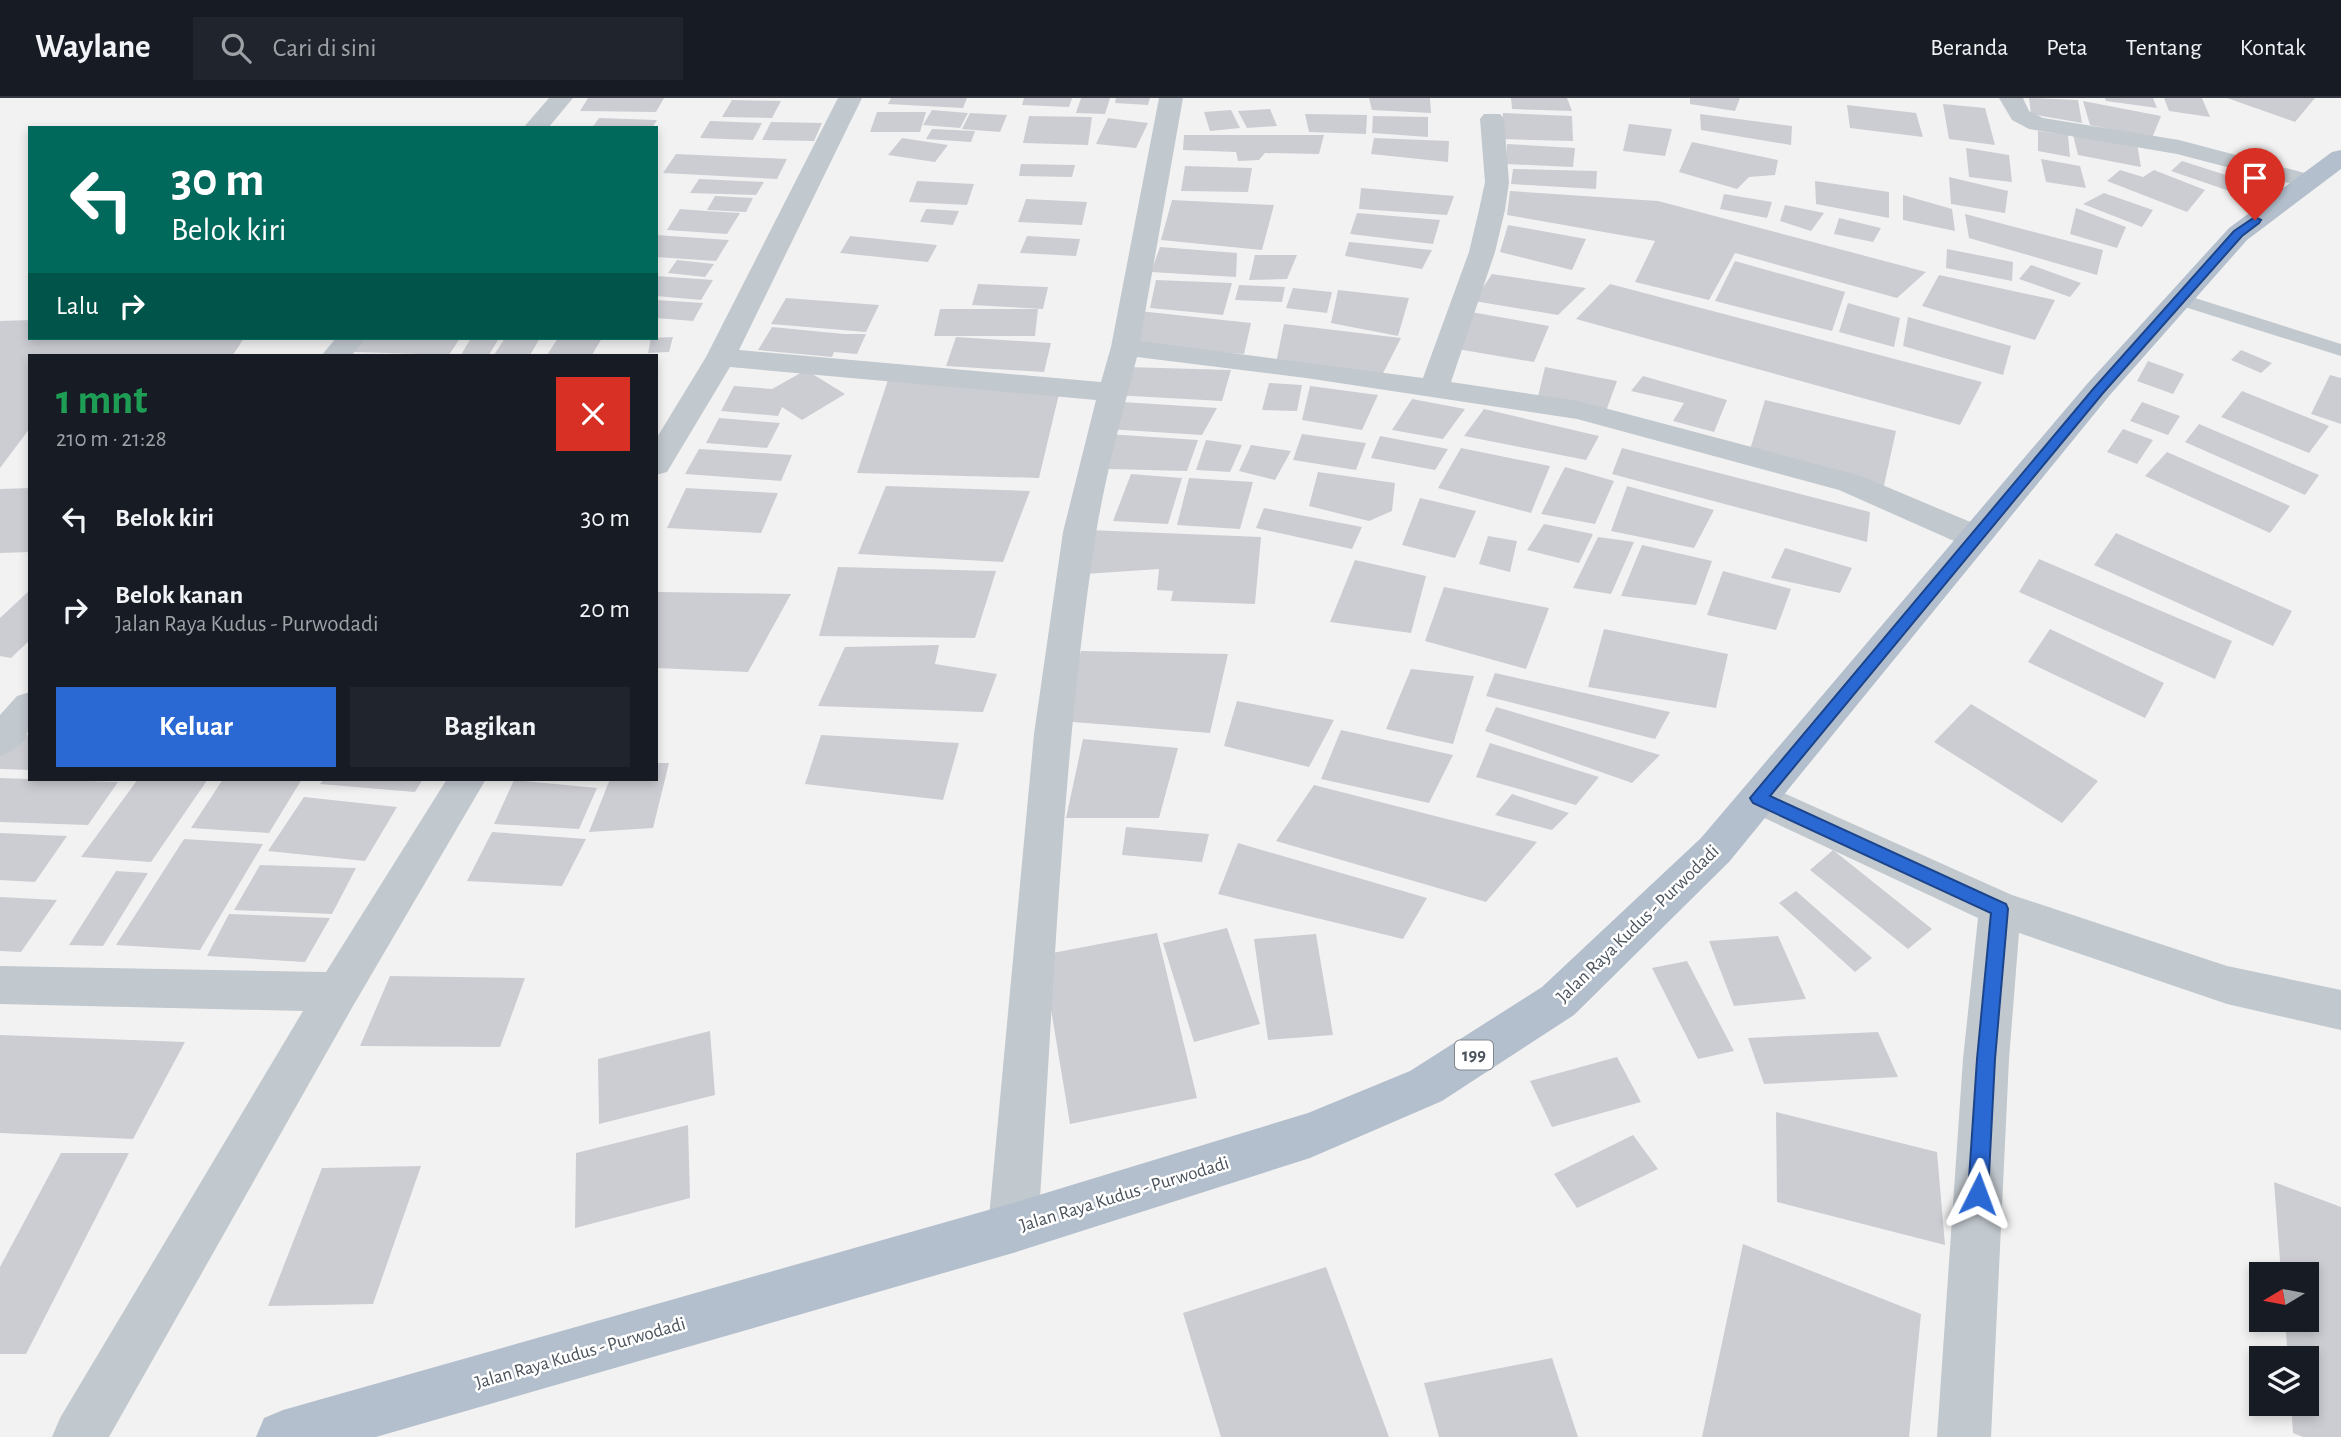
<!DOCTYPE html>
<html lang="id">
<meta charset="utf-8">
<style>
body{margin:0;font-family:"Alegreya Sans",sans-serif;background:#20242c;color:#f1f3f6;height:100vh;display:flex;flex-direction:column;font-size:26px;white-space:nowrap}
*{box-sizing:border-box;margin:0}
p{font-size:23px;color:#9ea1a6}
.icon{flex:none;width:38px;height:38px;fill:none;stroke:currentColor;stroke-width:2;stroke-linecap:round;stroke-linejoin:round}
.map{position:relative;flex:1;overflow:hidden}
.details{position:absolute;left:28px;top:256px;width:630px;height:427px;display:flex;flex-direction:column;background:#171b24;border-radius:0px;box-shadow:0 4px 10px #0003}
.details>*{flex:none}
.guide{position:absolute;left:28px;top:28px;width:630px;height:214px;border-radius:0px;box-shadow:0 4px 10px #0003;background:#00695c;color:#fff;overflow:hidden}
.needle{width:46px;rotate:260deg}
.fabs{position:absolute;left:2249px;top:1164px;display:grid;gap:14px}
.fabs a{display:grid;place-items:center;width:70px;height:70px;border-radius:0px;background:#171b24;box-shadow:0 4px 10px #0003;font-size:35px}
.pin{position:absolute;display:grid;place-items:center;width:60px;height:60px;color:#fff;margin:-72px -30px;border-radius:50% 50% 50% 0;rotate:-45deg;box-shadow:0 0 7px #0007}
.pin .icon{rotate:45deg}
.me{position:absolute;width:77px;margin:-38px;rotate:3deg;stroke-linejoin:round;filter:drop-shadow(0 0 5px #0008)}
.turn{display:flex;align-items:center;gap:24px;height:147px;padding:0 28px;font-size:32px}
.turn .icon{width:91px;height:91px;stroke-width:2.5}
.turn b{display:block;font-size:49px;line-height:60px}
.then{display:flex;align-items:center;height:66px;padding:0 28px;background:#0003;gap:14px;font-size:26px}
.round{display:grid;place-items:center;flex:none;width:74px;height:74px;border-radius:0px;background:#20242c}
.summary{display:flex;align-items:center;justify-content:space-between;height:119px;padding:0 28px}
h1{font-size:42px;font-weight:700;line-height:52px;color:#1e9e55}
.button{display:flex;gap:14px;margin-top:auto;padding:14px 28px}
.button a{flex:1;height:80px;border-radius:0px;background:#2a68d4;color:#fff;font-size:28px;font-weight:700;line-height:80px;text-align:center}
.button a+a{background:#20242c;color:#f1f3f6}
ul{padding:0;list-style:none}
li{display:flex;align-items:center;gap:21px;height:91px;padding:0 28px}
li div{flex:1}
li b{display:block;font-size:26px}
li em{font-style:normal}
header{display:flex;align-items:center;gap:42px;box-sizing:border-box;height:98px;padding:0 35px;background:#171b24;border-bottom:2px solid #363941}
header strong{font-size:33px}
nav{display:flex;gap:38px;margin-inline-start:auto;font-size:24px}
.search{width:490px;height:63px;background:#20242c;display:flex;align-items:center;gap:18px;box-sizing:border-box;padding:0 24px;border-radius:0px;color:#9ea1a6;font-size:26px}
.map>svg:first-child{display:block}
</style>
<header>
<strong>Waylane</strong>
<div class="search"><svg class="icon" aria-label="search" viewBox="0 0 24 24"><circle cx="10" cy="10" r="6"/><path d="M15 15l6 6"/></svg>Cari di sini</div>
<nav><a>Beranda</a><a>Peta</a><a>Tentang</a><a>Kontak</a></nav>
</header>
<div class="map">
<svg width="2341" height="1339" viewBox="0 0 2341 1339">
<rect width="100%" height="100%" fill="#f3f2f2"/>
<g fill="#cccdd3">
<polygon points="588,0 664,0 656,14 580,13"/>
<polygon points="891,0 967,0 963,10 888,6"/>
<polygon points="1024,0 1072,0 1069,9 1022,7"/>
<polygon points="1081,0 1110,0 1105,16 1076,15"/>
<polygon points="1116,0 1150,0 1148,7 1115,5"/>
<polygon points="1369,0 1430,0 1431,15 1372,12"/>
<polygon points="1511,0 1567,0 1572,13 1512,11"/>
<polygon points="1690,0 1740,0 1735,13 1690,6"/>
<polygon points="2029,0 2078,2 2082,25 2031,16"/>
<polygon points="2105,0 2153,0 2157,10 2106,3"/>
<polygon points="2164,0 2202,0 2210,19 2169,13"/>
<polygon points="2227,0 2315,0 2295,24"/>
<polygon points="732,2 781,3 772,20 722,19"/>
<polygon points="2083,3 2161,18 2152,40 2090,27"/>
<polygon points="1943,6 1985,10 1995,47 1949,41"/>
<polygon points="1847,7 1916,15 1923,39 1850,30"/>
<polygon points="1270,11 1277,28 1247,30 1238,13"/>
<polygon points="932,12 968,15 960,30 923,27"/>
<polygon points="1231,12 1240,30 1210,33 1204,14"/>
<polygon points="877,14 926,14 920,34 870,34"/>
<polygon points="970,15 1007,17 1000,34 962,31"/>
<polygon points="1503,15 1572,18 1573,43 1500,41"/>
<polygon points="1305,16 1367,17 1366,36 1309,34"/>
<polygon points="1700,16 1792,28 1791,47 1701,32"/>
<polygon points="1029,18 1092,19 1088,47 1023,45"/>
<polygon points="1373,18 1428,19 1428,39 1372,35"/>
<polygon points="599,20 657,22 652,30 592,30"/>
<polygon points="1108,20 1148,25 1136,50 1096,46"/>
<polygon points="710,23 762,25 753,42 700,40"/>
<polygon points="771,24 822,25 814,43 762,42"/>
<polygon points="1629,26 1672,31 1665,58 1623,53"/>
<polygon points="932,31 975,33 971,44 926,41"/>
<polygon points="2038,33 2068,37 2070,59 2038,53"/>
<polygon points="1184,37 1324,37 1319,56 1265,55 1259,62 1238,63 1236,54 1183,52"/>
<polygon points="2073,37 2137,46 2141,69 2078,57"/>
<polygon points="902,40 948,47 935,64 888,57"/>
<polygon points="1374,40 1449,43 1448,64 1371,56"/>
<polygon points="1692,44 1778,62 1775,77 1749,79 1737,91 1679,74"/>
<polygon points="1507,46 1575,50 1573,69 1506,66"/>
<polygon points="1966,50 2009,57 2012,84 1969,79"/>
<polygon points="676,56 787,61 777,81 663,75"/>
<polygon points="2041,61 2080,68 2086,90 2046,84"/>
<polygon points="2182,63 2254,86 2241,97 2171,73"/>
<polygon points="1021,66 1075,67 1072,79 1019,78"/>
<polygon points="1185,68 1252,70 1248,94 1181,93"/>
<polygon points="1513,71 1597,73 1596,91 1511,86"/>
<polygon points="2120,72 2143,79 2154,72 2205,92 2187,114 2107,83"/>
<polygon points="1949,79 2008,93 2005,115 1951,106"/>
<polygon points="699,81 764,84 756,97 690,95"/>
<polygon points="917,83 974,86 967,107 909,104"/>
<polygon points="1815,83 1889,94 1889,120 1816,106"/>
<polygon points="1361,90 1454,98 1447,117 1359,111"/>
<polygon points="1510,93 1658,103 1926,174 1897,200 1735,155 1709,202 1635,184 1655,143 1507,117"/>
<polygon points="2104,95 2153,112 2142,129 2083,106"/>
<polygon points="1724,96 1772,104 1767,120 1720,111"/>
<polygon points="1903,97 1952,111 1955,133 1903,122"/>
<polygon points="715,98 753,100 746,114 707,112"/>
<polygon points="1026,101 1087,104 1082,127 1018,124"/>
<polygon points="1172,102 1274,107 1262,152 1161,142"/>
<polygon points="1785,107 1824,115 1811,133 1780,123"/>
<polygon points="2076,110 2126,129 2117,150 2070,136"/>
<polygon points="680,111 706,113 740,115 727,136 667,132"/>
<polygon points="926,111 959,113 953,127 920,124"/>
<polygon points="1357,115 1440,122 1433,146 1350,136"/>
<polygon points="1965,116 2103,152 2097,177 1969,140"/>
<polygon points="1839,120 1881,130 1873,144 1834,136"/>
<polygon points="1508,127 1586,141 1572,172 1500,154"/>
<polygon points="656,137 729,142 716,163 656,159"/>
<polygon points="850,138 937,147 928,164 840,155"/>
<polygon points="1027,138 1080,141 1076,158 1020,155"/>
<polygon points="1349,144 1432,152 1422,171 1345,158"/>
<polygon points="1160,149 1237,155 1236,179 1151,174"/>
<polygon points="1947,151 2013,164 2012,183 1946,170"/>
<polygon points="1255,157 1297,157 1287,181 1249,182"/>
<polygon points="677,162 714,166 705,179 668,175"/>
<polygon points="1735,163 1845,194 1832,233 1715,203"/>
<polygon points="2031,167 2081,185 2070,199 2019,181"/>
<polygon points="1492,176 1586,190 1558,217 1474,203"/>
<polygon points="1939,177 2055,202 2035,242 1922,208"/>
<polygon points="656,178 713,182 701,202 656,198"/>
<polygon points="1156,182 1232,185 1223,217 1150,210"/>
<polygon points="978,186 1048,189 1043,211 972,207"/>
<polygon points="1610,186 1982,284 1960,327 1576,221"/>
<polygon points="1239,187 1285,189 1282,204 1235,202"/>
<polygon points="1293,190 1332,194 1327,215 1286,210"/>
<polygon points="1338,192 1409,200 1398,238 1331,225"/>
<polygon points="786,200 879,207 866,234 771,226"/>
<polygon points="656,202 703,205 693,223 656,220"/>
<polygon points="1848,205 1900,220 1894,249 1839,234"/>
<polygon points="940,211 1038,211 1035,238 934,238"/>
<polygon points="1139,213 1251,225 1244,256 1132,248"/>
<polygon points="1471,214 1549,228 1534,264 1457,251"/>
<polygon points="1908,219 2011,248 2003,277 1903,248"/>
<polygon points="30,222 30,240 244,240 233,257 30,257 30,330 0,370 0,223"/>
<polygon points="1284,226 1401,240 1381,279 1276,265"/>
<polygon points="772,229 844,236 866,236 857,256 834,254 832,259 758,252"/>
<polygon points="673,239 669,254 648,255 651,240"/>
<polygon points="956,239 1051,245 1044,274 946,268"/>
<polygon points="365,240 460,240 449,257 354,254"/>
<polygon points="471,240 499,240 489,257 461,257"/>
<polygon points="505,240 540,240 530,257 494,257"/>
<polygon points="558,240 602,240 592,257 547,257"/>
<polygon points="2241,252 2272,265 2261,275 2231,262"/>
<polygon points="2148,263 2184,276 2173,296 2137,283"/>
<polygon points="1126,269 1231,272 1222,303 1113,297"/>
<polygon points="1545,269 1617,283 1605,316 1537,303"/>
<polygon points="806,272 845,296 802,322 782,309 778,318 721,313 734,288 772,291"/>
<polygon points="2330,277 2341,280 2341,326 2311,316"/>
<polygon points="1643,278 1727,302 1714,334 1673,323 1684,305 1631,293"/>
<polygon points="889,279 1059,296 1039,380 857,375"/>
<polygon points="1269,285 1302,287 1297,313 1262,312"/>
<polygon points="1310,288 1378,297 1362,332 1302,322"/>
<polygon points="2242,293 2329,328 2309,355 2221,319"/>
<polygon points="1412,301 1465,311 1443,341 1392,332"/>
<polygon points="1765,302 1896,333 1883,392 1749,355"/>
<polygon points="1122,304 1217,310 1202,337 1107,331"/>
<polygon points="2142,304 2180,318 2168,337 2130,323"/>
<polygon points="1484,311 1599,338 1586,362 1464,338"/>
<polygon points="719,320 780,325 767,350 706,345"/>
<polygon points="2199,326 2319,377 2305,397 2185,344"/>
<polygon points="2123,331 2153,342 2137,366 2107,354"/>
<polygon points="1107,336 1198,342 1187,373 1109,371"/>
<polygon points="1302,336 1366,345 1356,372 1293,362"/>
<polygon points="1380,338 1448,351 1435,372 1371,360"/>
<polygon points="1206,342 1242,347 1230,374 1196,372"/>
<polygon points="1251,347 1291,353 1275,382 1239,373"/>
<polygon points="1461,350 1550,368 1531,415 1438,390"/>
<polygon points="1622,350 1870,414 1867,444 1612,376"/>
<polygon points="699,351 792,357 781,383 685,376"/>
<polygon points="2167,354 2290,408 2270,435 2145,378"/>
<polygon points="1565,369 1614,383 1595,426 1541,416"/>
<polygon points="1318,374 1395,385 1392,413 1369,423 1309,408"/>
<polygon points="1131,376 1182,380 1168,426 1113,423"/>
<polygon points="1189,380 1253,384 1240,431 1177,427"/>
<polygon points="886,388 1030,393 1003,464 858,456"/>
<polygon points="1627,388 1714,412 1694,450 1611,433"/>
<polygon points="30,390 30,454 0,455 0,391"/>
<polygon points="686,390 778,395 761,435 667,430"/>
<polygon points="1420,400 1476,413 1455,460 1402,447"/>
<polygon points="1264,410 1362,429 1352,451 1256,430"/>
<polygon points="1544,426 1593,436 1579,465 1527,452"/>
<polygon points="1088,432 1261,439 1255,506 1171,503 1173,493 1157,492 1159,471 1085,476"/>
<polygon points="2116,435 2292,513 2273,548 2094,467"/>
<polygon points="1488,438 1517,443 1510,474 1479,466"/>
<polygon points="1598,439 1634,444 1611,496 1573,490"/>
<polygon points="1642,447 1712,463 1696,507 1621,498"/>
<polygon points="1785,450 1852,470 1840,495 1771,480"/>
<polygon points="2039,461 2232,543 2215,581 2019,494"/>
<polygon points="1355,462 1426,478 1411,535 1330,524"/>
<polygon points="838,469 996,473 975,540 819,538"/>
<polygon points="1723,473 1791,491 1776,532 1707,517"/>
<polygon points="1444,489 1549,510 1526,571 1425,543"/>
<polygon points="30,492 30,542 11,560 0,558 0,520"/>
<polygon points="656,494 791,496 748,574 656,570"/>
<polygon points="1604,531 1728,556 1716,610 1588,589"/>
<polygon points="2050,531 2164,585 2145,620 2028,564"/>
<polygon points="939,547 935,566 997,576 983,614 818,608 845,549"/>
<polygon points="1081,553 1228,556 1210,635 1061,623"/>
<polygon points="1411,571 1474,578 1453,646 1386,631"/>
<polygon points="1495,575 1670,614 1655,641 1486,598"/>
<polygon points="1237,603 1334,622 1309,669 1224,648"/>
<polygon points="1971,606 2098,683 2062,725 1934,644"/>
<polygon points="1496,609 1660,657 1632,685 1485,633"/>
<polygon points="1341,632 1453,657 1429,705 1321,681"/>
<polygon points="10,636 30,637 30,672 0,671 0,649"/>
<polygon points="821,637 959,645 943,702 805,686"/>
<polygon points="1083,641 1178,650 1159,720 1066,720"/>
<polygon points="1490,645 1599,679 1576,707 1476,679"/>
<polygon points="656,665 669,665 653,730 589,734 610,681 656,681"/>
<polygon points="0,680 118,684 88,727 0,724"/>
<polygon points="138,681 208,681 151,764 81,759"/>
<polygon points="223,681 302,681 269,735 191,730"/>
<polygon points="324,681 423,681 415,694 320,686"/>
<polygon points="514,682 597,690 579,731 494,726"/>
<polygon points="1314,687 1537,744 1486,804 1276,743"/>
<polygon points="1512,696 1569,715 1552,732 1495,717"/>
<polygon points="304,699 397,709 365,763 268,753"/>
<polygon points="1126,729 1209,736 1202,764 1122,757"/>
<polygon points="492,734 586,741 562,788 467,783"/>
<polygon points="0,735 67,738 35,784 0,782"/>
<polygon points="184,741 263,746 200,852 116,847"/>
<polygon points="1238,745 1427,800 1403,841 1218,796"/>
<polygon points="1833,752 1932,831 1908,851 1810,772"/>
<polygon points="260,767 356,770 332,816 234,812"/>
<polygon points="116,773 148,775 103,848 69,847"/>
<polygon points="1796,793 1872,860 1855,874 1779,805"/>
<polygon points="0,799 57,802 21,854 0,853"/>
<polygon points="229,816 279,818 330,820 305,864 207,858"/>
<polygon points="1227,830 1260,926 1194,944 1163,845"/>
<polygon points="1157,835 1197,1000 1070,1026 1042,857"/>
<polygon points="1316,836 1333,937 1268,942 1254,841"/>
<polygon points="1778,838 1806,901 1734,908 1709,843"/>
<polygon points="1687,863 1734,953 1698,961 1652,870"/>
<polygon points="390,878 525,880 500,949 360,948"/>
<polygon points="710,933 715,997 599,1026 598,961"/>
<polygon points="1878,934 1898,979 1764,986 1748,940"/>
<polygon points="0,937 185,944 133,1041 0,1035"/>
<polygon points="1617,959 1641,1004 1552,1029 1530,983"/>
<polygon points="1776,1014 1937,1054 1945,1147 1777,1104"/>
<polygon points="688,1027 690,1100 575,1130 576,1055"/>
<polygon points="1633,1037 1658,1071 1577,1110 1554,1076"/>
<polygon points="61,1055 129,1055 26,1256 0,1256 0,1169"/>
<polygon points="421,1068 373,1206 268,1208 322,1070"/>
<polygon points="2274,1084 2341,1109 2341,1339 2303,1339 2293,1335 2291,1306 2306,1306 2306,1260 2288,1260 2285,1222 2306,1222 2306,1176 2281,1176"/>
<polygon points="1743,1146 1921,1216 1909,1339 1702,1339"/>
<polygon points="1326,1169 1389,1339 1221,1339 1183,1215"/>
<polygon points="1552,1260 1578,1339 1439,1339 1424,1285"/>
</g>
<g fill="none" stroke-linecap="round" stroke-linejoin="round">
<polygon fill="#c1c8ce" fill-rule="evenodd" points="2179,195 2341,246 2341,258 2172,205 2170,201"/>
<g fill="#c1c8ce" fill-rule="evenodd">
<polygon points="549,0 573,0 548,30 523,30"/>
<path d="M838 0H862L739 252 1101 284 1111 249 1159 0H1183L1140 243 1423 280 1469 154 1479 112 1485 84 1480 21 1484 16H1500L1504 21 1509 84 1505 112 1495 154 1451 284 1578 303 1861 378 1987 431 1992 439 1987 447 1975 450 1963 447 1839 392 1577 321 1306 280 1137 259C1122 317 1106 375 1096 435 1061 664 1054 898 1038 1130L1030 1147 1013 1155 996 1147 988 1130 1034 636 1063 434 1096 302 730 269 667 374 656 377V341L706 259Z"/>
<polygon points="1999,0 2023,0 2029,13 2043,20 2179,42 2316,78 2319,83 2316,88 2307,90 2177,56 2029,31 2012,22"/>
<polygon points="336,240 366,240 352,257 322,257"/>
<path d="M30 594C30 625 35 646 0 658V617L17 598Z"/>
<polygon points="447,681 486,681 353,908 109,1339 52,1339 60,1320 303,913 0,906 0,868 326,874"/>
<polygon points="1759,684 2012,797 2227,868 2341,892 2341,932 2227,906 2019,835 2009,961 1991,1339 1937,1339 1963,961 1978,820 1745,711 1739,700 1745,689"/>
</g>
<polygon fill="#b4bfcd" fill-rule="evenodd" points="2341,52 2341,71 2247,142 2109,298 1729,764 1574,917 1442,1003 1310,1060 1013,1155 376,1339 256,1339 264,1320 283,1312 1013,1105 1308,1015 1410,973 1542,889 1701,740 2087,286 2229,130 2332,54"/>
</g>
<polygon fill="#2a68d4" stroke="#1b448a" stroke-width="2" points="2255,119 2261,122 2259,125 2242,138 2103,295 1770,698 2006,806 2008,811 1995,961 1988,1096 1985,1103 1978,1106 1971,1103 1968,1096 1977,961 1991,815 1753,705 1750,700 2094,290 2234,133"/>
<g text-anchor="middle" stroke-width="5" stroke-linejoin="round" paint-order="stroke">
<rect fill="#fff" stroke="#81878e" stroke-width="2" x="1455" y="942.5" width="38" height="29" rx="5"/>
<g font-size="18" font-weight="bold" fill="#4b535d">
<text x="1474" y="963">199</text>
</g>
<g font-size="19" fill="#4b535d" stroke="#fff">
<text transform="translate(1637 825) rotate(-44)" y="7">Jalan Raya Kudus - Purwodadi</text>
<text transform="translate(1124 1095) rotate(-17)" y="7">Jalan Raya Kudus - Purwodadi</text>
<text transform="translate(580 1254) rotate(-16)" y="7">Jalan Raya Kudus - Purwodadi</text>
</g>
</g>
</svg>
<div class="fabs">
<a><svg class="needle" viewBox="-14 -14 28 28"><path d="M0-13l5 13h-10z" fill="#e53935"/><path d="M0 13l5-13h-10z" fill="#9ea1a6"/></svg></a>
<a><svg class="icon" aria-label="layers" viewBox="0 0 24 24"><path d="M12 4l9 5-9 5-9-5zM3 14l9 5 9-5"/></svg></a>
</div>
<div class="pin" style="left:2255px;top:122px;background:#d93025"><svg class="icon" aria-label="arrive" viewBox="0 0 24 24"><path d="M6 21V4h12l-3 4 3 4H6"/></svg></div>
<svg class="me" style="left:1978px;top:1096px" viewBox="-20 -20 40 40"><path d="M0-17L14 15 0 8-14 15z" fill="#2a68d4" stroke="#fff" stroke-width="4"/></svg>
<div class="guide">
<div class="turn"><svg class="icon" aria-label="left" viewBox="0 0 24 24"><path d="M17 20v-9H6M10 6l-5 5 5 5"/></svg><div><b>30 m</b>Belok kiri</div></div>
<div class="then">Lalu<svg class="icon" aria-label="right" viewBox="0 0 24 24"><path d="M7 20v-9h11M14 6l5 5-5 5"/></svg></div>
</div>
<section class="details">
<div class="summary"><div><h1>1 mnt</h1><p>210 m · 21:28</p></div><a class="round" style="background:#d93025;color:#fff"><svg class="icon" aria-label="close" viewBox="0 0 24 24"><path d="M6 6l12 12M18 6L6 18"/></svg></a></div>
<ul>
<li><svg class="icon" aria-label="left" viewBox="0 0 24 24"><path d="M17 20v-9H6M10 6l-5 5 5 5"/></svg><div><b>Belok kiri</b></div><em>30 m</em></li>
<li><svg class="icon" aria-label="right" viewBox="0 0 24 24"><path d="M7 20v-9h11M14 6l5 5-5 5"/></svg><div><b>Belok kanan</b><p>Jalan Raya Kudus - Purwodadi</p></div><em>20 m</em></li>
</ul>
<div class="button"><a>Keluar</a><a>Bagikan</a></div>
</section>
</div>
